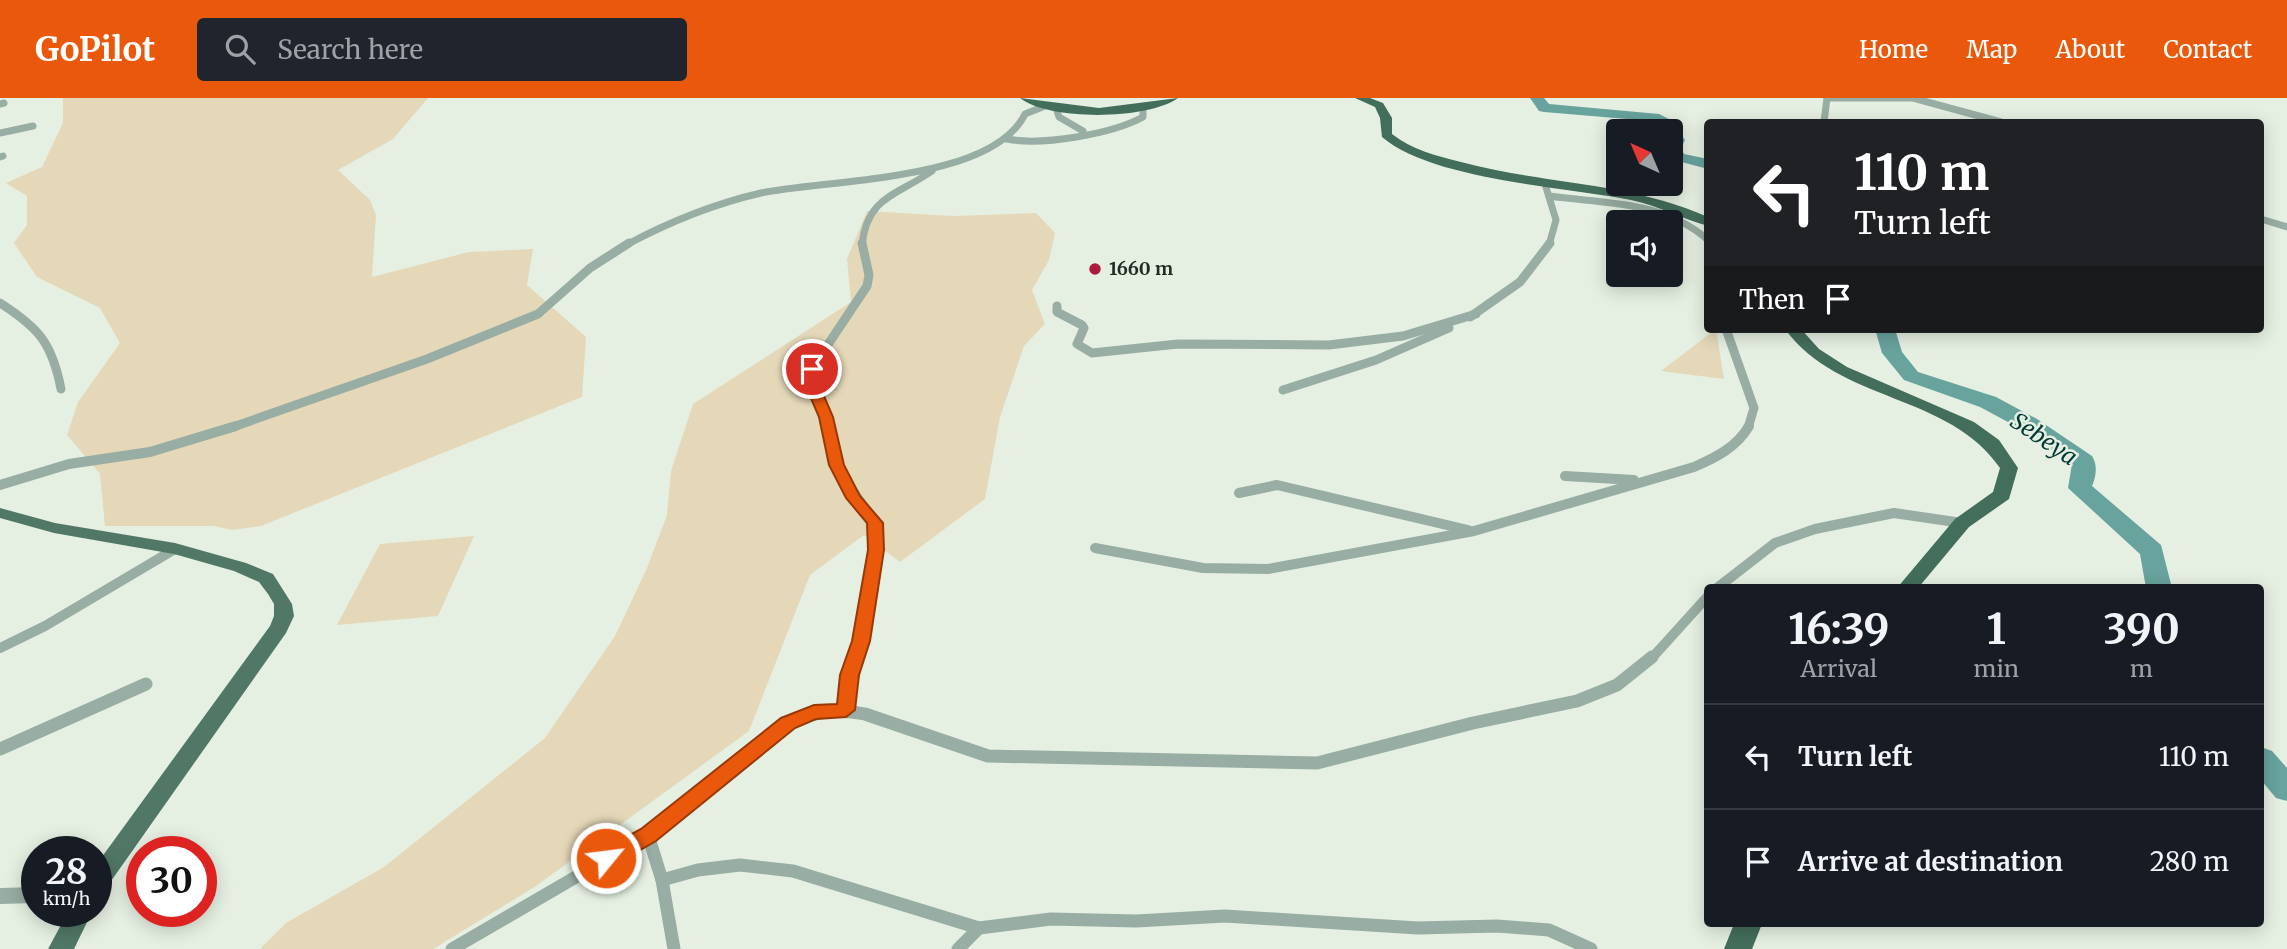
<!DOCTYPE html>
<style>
body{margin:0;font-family:Merriweather,serif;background:#20242c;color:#f1f3f6;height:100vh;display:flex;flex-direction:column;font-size:26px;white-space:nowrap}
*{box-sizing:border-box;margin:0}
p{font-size:23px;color:#9ea1a6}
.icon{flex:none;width:38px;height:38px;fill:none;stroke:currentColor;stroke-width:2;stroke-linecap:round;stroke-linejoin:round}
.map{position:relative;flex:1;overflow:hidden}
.details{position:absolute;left:1704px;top:486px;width:560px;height:343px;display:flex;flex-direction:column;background:#171b24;border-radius:7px;box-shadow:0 4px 18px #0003}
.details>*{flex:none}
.guide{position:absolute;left:1704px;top:21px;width:560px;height:214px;border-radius:7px;box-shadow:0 4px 18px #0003;background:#202124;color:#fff;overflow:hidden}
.needle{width:46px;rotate:316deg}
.tools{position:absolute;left:1606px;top:21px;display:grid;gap:14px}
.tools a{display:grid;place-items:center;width:77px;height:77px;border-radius:7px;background:#171b24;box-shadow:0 4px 18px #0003;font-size:35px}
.speed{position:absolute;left:21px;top:738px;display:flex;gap:14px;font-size:35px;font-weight:700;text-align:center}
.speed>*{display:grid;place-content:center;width:91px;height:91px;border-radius:50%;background:#171b24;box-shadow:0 4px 18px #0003;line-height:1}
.speed small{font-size:18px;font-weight:400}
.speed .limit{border:10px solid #d22;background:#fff;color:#111}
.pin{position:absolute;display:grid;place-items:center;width:60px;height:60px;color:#fff;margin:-30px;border:4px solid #fff;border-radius:50%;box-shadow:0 2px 7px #0007}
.me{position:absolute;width:77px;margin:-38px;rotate:61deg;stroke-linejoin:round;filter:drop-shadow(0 0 5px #0008)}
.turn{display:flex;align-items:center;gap:24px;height:147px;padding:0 35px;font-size:32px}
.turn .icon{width:91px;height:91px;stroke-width:2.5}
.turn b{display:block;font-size:49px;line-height:60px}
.then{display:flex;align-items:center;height:66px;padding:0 35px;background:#0003;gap:14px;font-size:26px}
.eta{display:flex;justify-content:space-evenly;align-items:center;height:119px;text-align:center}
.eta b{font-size:42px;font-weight:700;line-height:49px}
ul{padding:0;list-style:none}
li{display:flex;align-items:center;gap:21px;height:105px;padding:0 35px;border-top:2px solid #363941}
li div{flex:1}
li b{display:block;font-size:26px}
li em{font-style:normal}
header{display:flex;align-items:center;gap:42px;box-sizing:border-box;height:98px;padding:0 35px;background:#ea580c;color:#fff}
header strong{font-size:33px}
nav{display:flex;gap:38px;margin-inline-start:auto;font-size:24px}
.search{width:490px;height:63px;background:#20242c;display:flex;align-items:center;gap:18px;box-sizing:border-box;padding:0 24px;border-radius:7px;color:#9ea1a6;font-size:26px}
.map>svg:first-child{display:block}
</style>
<header>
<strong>GoPilot</strong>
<div class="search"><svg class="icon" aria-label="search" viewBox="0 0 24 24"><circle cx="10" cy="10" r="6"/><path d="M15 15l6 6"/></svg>Search here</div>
<nav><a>Home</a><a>Map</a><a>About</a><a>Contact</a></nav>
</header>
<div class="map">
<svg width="2287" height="851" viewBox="0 0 2287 851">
<rect width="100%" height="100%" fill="#e5f0e2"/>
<g fill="#e4d8b8">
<polygon points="63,0 428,0 393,41 338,72 370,102 376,117 372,179 469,154 533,151 527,187 586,239 582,299 261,428 232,432 214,428 105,428 100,376 67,337 78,304 120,245 100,210 37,179 14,145 27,127 27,98 6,85 42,69 63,25"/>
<polygon points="867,113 953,118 1036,115 1055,135 1049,162 1032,192 1045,226 1024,248 1000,319 985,401 900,464 864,437 810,477 749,633 536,788 433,851 260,851 286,825 384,769 545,640 615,538 647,470 667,417 671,373 693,306 851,204 847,161"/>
<polygon points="1716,231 1724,281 1661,273"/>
<polygon points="474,438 438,518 337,527 380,446"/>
</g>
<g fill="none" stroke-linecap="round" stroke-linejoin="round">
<g fill="#68a39e" fill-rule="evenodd">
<polygon points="1530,0 1544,0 1549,6 1659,16 1669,21 1685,42 1681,50 1684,56 1708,61 1708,71 1674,62 1671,33 1663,33 1651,23 1544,14 1539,13"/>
<path d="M1875 231H1895L1902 254 1918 274 1996 299 2037 321 2092 358C2098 367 2096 379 2092 388L2161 447 2172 490H2146L2140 456 2068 390 2072 366 2021 331 1980 309 1904 282 1882 255Z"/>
<polygon points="2261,649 2272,653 2287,670 2287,703 2276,700 2261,682"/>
</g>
<g stroke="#98ada3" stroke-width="7">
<polyline points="1827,0 1911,0"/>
<polyline points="1913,0 2001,24"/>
<polyline points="0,6 4,5"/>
<polyline points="1056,10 1059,19 1083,33"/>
<polyline points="1824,24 1827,0"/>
<polyline points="0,35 33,28"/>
<path d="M1007 41C1042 48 1112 36 1143 19V10"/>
<polyline points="0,59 3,58"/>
<polyline points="1545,86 1556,122 1549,147"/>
<path d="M1549 98C1606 106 1662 102 1708 142"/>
<polyline points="2261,121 2287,129"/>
<path d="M626 147C669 124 713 106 761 95 828 81 992 84 1025 16L1045 8"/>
<path d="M862 147C867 98 898 97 932 73"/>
</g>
<g stroke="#98ada3" stroke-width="9">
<path d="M0 205C39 230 52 245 61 291"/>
<polyline points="1057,208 1057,214 1082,227 1084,230 1077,246 1092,255 1178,246 1329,247 1403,238 1476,216"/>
<polyline points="1470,219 1520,184 1550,145"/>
<polyline points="1726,231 1754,310 1748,330"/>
<polyline points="1283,292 1376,262 1449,230"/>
<polyline points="230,330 427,261 538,216 590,170 629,145"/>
<polyline points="828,330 812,282 813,269 867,188 869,177 862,145"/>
</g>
<g stroke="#98ada3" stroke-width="10">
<polyline points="828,328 841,376 875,425 872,484 856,561"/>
<polyline points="1565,378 1634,382"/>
<polyline points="0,387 69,366 150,354 236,328"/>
<polyline points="1239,395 1277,387 1468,432"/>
<path d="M1095 450 1203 470 1268 471 1474 433 1694 369C1715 360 1737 349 1749 328"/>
<polyline points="1717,490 1775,445 1815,431 1894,415 1962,425"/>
<polyline points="0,550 45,528 175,451"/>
<polyline points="1651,561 1708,498"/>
</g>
<g stroke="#98ada3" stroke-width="13">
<polyline points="846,612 857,559"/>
<polyline points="0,651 146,586"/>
<polyline points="648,737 662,782 674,851"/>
<polyline points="662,782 698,772 740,767 793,773 979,830 1051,821 1136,823 1225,818 1418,830 1497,828 1549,832 1591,851"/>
<path d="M452 851 648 737 788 625C815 614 836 610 865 616L988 658 1317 665 1473 625 1577 603 1617 587 1652 559"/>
<polyline points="958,851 979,830"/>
</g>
<polygon fill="#98ada3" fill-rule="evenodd" points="37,789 37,805 0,806 0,790"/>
<g fill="#517867" fill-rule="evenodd">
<polygon points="0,410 55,425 175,445 246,465 273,476 292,506 294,518 286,535 104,793 96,796 96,767 270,528 274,518 274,506 268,496 259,484 234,473 174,456 54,435 0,420"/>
<polygon points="68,814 92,814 74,851 48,851"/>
</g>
<g fill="#446e5c" fill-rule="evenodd">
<path d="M1020 0 1099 10 1178 0C1148 22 1049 23 1020 0Z"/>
<path d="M1355 0H1370L1383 5 1392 20V36C1412 52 1437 58 1461 64 1542 86 1631 84 1708 119V128C1682 121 1659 108 1631 102 1566 89 1432 82 1382 39L1380 20 1375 9Z"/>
<path d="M1785 231H1801L1819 251 1847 269 1974 324 1999 342 2018 370 2009 401 1969 429 1918 490H1897L1955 421 1993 394 2000 370C1949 295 1839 305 1785 231Z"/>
<polygon points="1734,826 1762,826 1752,851 1724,851"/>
</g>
</g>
<polygon fill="#ea580c" stroke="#983908" stroke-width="2" points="807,268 819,271 818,284 833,319 844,367 860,398 883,425 884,452 870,543 859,577 855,612 846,619 816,621 795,630 656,743 614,767 606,769 599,767 596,760 599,754 641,731 781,620 814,607 837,606 840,577 852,543 868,452 867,425 846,400 829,367 819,319 804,284"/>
<circle fill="#ad193e" stroke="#e5f0e2" stroke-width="2.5" cx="1095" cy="171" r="7"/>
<g text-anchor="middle" stroke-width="5" stroke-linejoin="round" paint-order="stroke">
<g font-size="18" font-weight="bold" fill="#252a24" stroke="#e5f0e2" text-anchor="start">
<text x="1109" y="177">1660 m</text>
</g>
<g font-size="23" font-style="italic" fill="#003a37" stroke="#e5f0e2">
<text transform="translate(2044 341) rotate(34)" y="8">Sebeya</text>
</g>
</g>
</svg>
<div class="tools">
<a><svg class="needle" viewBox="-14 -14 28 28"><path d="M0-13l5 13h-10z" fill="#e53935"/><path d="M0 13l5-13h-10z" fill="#9ea1a6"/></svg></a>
<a><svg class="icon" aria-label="sound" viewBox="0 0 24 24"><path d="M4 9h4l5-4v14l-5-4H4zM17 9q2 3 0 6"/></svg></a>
</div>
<div class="speed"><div>28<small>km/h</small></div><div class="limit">30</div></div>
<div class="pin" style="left:812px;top:271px;background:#d93025"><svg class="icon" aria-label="arrive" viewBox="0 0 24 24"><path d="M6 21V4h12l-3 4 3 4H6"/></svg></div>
<svg class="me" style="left:606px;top:760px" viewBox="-20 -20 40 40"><circle r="17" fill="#ea580c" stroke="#fff" stroke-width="3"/><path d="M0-11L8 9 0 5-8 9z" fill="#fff"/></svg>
<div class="guide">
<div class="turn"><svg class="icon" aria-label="left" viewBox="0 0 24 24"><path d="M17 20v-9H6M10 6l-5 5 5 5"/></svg><div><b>110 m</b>Turn left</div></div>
<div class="then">Then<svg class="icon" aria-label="arrive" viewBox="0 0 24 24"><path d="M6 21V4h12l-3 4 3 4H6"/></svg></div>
</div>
<section class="details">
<div class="eta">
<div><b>16:39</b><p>Arrival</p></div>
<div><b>1</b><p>min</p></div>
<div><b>390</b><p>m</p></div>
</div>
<ul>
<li><svg class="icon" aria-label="left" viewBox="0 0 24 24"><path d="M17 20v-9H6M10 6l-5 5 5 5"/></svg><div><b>Turn left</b></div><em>110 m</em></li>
<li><svg class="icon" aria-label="arrive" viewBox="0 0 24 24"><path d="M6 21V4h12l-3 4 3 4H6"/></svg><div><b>Arrive at destination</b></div><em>280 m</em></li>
</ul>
</section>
</div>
